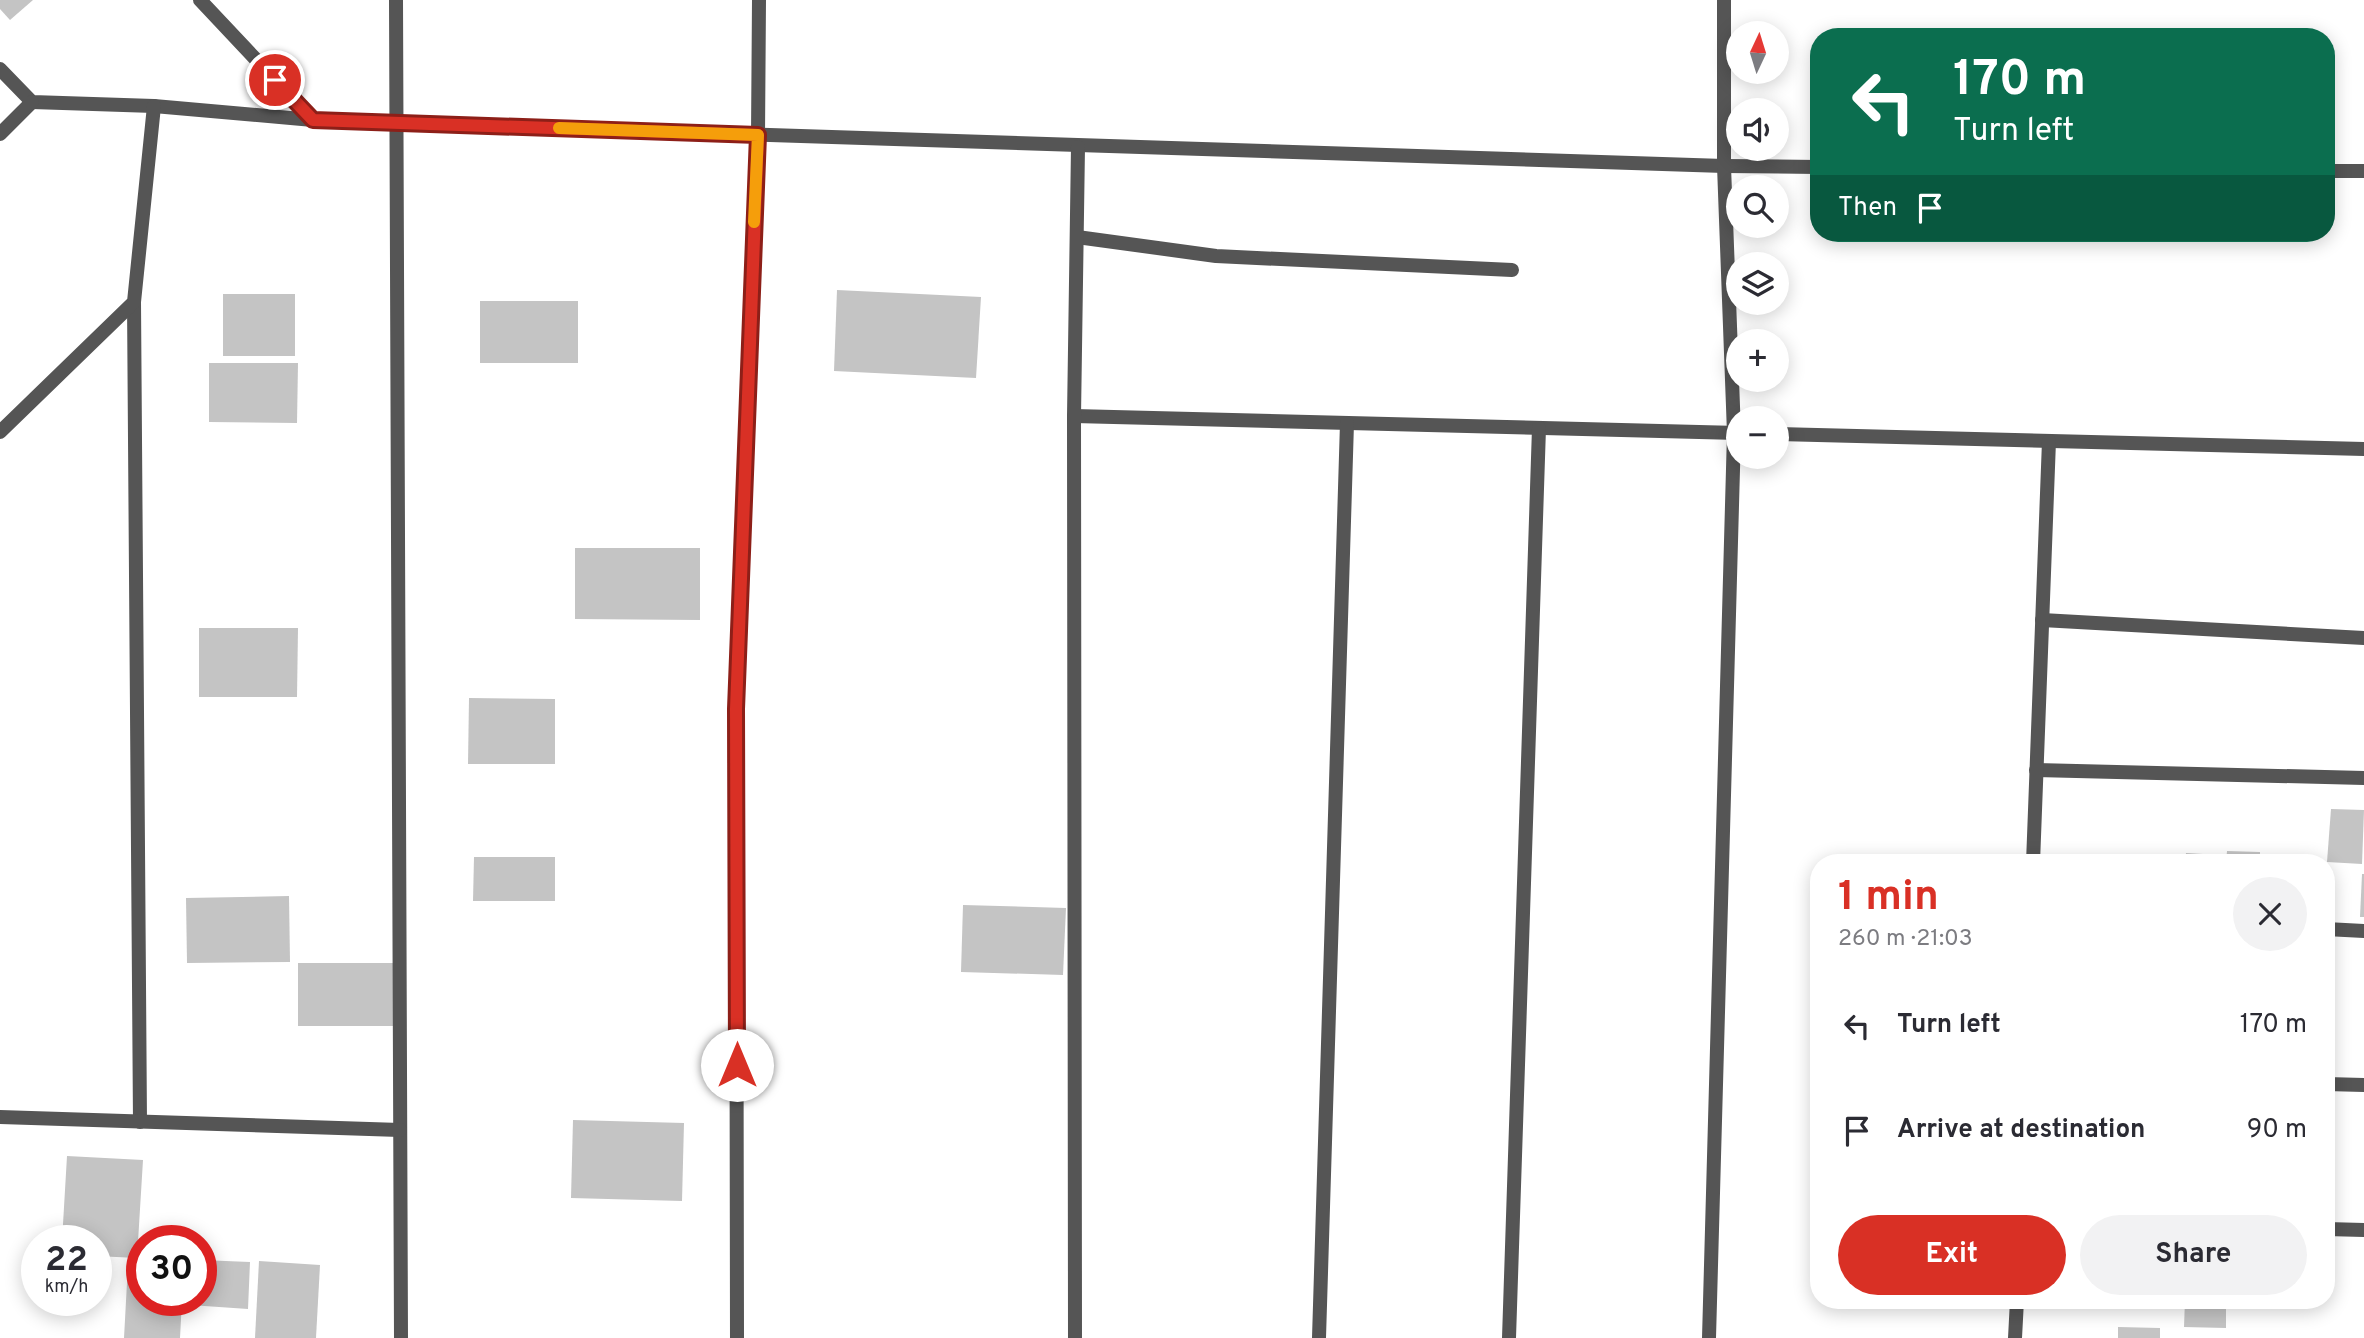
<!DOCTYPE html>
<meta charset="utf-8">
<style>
body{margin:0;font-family:Overpass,sans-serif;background:#f2f2f3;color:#2b2b33;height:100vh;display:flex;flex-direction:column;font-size:26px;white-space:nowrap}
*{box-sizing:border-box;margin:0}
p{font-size:23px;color:#7c7c81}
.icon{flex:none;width:38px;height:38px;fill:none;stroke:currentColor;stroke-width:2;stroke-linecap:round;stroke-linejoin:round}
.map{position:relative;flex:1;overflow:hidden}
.side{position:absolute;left:1810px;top:854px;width:525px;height:455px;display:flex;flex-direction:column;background:#fff;border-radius:28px;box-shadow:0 4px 18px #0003}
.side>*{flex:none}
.guide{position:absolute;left:1810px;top:28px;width:525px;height:214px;border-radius:28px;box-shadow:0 4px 18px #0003;background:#0b6e4f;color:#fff;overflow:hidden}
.needle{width:46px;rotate:4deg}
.controls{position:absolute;left:1726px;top:21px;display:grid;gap:14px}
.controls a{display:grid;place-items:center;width:63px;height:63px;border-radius:50%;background:#fff;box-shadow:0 4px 18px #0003;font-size:35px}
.speed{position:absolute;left:21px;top:1225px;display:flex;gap:14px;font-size:35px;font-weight:700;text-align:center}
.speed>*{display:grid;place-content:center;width:91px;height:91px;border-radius:50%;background:#fff;box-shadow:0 4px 18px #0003;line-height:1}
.speed small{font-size:18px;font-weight:400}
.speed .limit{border:10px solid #d22;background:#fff;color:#111}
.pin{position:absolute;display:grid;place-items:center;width:60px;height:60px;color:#fff;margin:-30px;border:4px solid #fff;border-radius:50%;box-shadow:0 2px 7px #0007}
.me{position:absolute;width:77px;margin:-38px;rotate:0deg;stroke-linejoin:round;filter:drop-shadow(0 0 5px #0008)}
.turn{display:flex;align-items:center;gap:24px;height:147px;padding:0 28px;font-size:32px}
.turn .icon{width:91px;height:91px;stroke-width:2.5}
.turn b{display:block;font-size:49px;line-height:60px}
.then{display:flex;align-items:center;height:66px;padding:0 28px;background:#0003;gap:14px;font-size:26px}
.round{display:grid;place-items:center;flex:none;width:74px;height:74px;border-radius:37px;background:#f2f2f3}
.overview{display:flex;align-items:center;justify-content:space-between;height:119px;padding:0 28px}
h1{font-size:42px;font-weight:700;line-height:52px;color:#d93025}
.action{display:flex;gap:14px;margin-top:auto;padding:14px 28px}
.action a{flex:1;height:80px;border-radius:42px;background:#d93025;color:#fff;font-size:28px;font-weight:700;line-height:80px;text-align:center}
.action a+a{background:#f2f2f3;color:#2b2b33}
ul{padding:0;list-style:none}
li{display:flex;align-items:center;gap:21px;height:105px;padding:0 28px}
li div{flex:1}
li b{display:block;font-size:26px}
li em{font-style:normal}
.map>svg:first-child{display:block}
</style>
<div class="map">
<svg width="2364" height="1338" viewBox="0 0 2364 1338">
<rect width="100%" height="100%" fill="#fff"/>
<g fill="#c4c4c4">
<polygon points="0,0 33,0 10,20 0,9"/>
<polygon points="837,290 981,297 976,378 834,371"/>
<rect x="223" y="294" width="72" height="62"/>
<rect x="480" y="301" width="98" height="62"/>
<polygon points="209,363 298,363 297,423 209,422"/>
<polygon points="575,548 700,548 700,620 575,619"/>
<polygon points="199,628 298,628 297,697 199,697"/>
<polygon points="469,698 555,699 555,764 468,764"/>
<polygon points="2331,809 2364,810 2362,864 2327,862"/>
<polygon points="2227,851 2260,852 2260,863 2226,863"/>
<polygon points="2186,853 2220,855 2220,863 2185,863"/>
<polygon points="474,857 555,857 555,901 473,901"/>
<polygon points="2362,874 2364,874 2364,917 2360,917"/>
<polygon points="289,896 290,962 187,963 186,898"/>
<polygon points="963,905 1066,908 1063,975 961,972"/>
<rect x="298" y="963" width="97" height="63"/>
<polygon points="573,1120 684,1123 682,1201 571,1198"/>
<polygon points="67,1156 143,1160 137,1258 96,1256 96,1241 62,1241"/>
<polygon points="201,1260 250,1262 248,1309 190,1305 190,1300 201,1300"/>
<polygon points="259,1261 320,1265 316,1338 255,1338"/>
<polygon points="128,1264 142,1265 142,1300 182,1300 180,1338 124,1338"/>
<polygon points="2185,1300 2226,1300 2226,1328 2184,1327"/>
<polygon points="2118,1327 2160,1328 2160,1338 2118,1338"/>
</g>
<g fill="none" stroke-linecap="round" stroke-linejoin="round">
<g stroke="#555" stroke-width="14">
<polyline points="200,0 313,120"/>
<polyline points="396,0 401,1338"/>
<polyline points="0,69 32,102 154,106 313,120 1724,166 1818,167"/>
<polyline points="0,134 32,102"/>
<polyline points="2326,171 2364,171"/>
<polyline points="1077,237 1216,256 1512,270"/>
<polyline points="134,302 140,1122"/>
<polyline points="1074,416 1738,433"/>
<polyline points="0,432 134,302 154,106"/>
<polyline points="1776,434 2364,449"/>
<polyline points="2042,620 2364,638"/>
<polyline points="2036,770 2364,778"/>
<polyline points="2033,863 2049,441"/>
<polyline points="2326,929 2364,931"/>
<polyline points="2326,1084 2364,1085"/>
<polyline points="0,1117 400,1130"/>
<polyline points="2326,1229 2364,1230"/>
<polyline points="737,1338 736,709 758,135 759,0"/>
<polyline points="1075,1338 1074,416 1078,147"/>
<polyline points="1319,1338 1347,423"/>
<polyline points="1509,1338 1539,428"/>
<polyline points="1709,1338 1734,433 1724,166 1724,0"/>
<polyline points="2015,1338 2017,1300"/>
</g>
</g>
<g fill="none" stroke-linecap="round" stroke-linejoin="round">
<g stroke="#8d1f18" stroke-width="18">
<polyline id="route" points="275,80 313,120 758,135 736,709 737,1065"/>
</g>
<use href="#route" stroke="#d93025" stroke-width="12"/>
<polyline stroke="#f59e0b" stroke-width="12" points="559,128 758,135 754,222"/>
</g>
</svg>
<div class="controls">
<a><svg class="needle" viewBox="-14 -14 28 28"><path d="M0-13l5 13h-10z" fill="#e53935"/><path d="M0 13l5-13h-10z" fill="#7c7c81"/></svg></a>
<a><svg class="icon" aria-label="sound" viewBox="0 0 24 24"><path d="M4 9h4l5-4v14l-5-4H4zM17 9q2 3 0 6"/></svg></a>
<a><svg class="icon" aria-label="search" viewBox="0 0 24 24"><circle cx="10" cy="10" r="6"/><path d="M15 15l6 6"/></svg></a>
<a><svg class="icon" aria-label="layers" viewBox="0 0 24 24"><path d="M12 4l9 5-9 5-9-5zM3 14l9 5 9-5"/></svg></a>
<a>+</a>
<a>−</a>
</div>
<div class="speed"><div>22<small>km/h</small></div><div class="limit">30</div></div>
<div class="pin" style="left:275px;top:80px;background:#d93025"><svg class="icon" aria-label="arrive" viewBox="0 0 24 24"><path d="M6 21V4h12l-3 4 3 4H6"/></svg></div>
<svg class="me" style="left:737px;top:1065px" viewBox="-20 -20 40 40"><circle r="19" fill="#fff"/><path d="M0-13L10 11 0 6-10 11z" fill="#d93025"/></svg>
<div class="guide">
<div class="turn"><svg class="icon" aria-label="left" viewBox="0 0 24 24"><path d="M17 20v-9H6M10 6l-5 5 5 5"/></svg><div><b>170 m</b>Turn left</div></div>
<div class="then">Then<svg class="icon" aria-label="arrive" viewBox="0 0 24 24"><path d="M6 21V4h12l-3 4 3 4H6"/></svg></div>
</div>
<section class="side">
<div class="overview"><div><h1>1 min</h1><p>260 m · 21:03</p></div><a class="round"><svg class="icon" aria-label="close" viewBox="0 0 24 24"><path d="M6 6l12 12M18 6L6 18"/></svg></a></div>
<ul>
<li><svg class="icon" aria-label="left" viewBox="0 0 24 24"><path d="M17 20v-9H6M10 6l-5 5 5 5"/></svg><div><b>Turn left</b></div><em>170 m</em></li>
<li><svg class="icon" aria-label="arrive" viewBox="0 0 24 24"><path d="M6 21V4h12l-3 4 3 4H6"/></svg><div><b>Arrive at destination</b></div><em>90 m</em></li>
</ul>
<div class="action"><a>Exit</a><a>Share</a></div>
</section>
</div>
